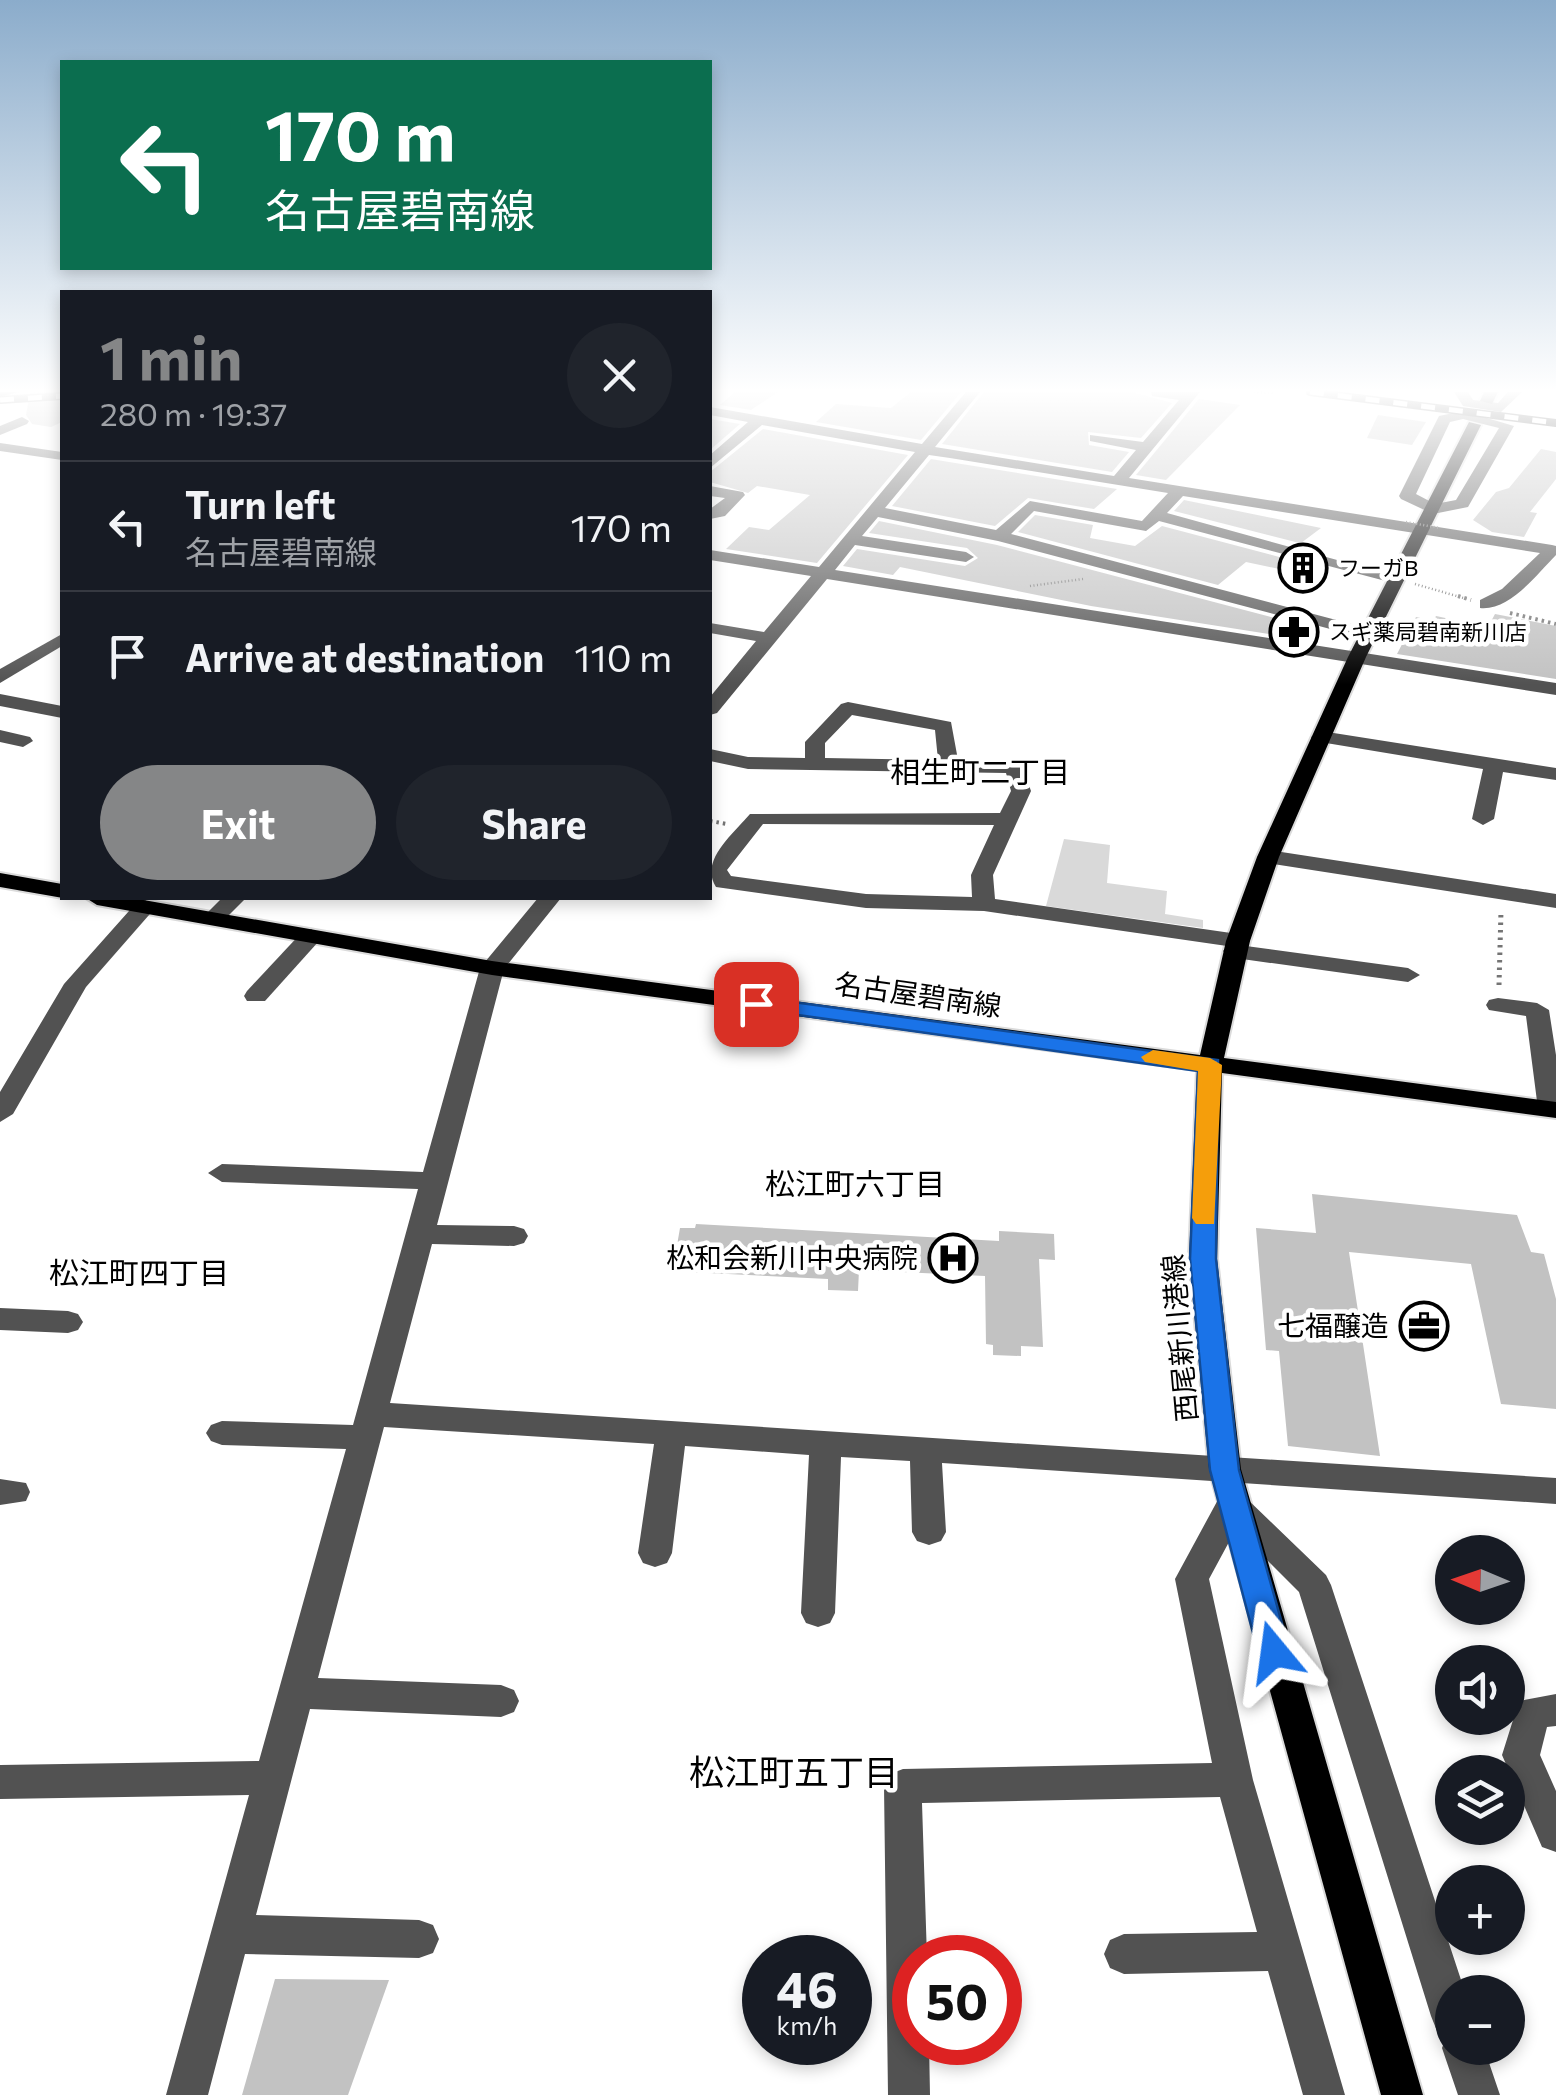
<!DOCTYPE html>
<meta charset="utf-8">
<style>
body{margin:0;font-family:Commissioner,"Noto Sans JP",sans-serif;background:#20242c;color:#f1f3f6;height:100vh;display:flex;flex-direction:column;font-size:38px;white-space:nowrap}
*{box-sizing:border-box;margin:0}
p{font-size:32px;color:#9ea1a6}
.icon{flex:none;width:55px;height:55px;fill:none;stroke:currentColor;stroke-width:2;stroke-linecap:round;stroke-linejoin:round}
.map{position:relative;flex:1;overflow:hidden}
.sheet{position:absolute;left:60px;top:290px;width:652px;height:610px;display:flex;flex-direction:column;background:#171b24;border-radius:0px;box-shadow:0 5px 15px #0003}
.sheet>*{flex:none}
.banner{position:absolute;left:60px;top:60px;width:652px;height:210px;border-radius:0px;box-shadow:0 5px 15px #0003;background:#0b6e4f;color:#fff;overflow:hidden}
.needle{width:65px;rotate:272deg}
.controls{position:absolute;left:1435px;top:1535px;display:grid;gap:20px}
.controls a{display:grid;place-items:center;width:90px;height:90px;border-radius:50%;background:#171b24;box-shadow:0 5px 15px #0003;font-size:50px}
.speed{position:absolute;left:742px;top:1935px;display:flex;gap:20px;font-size:50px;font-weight:700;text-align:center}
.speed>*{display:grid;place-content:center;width:130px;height:130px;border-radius:50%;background:#171b24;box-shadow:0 5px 15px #0003;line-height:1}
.speed small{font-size:25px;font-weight:400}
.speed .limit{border:15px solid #d22;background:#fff;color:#111}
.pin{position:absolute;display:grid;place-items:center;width:85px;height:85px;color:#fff;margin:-42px;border-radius:20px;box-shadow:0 5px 15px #0006}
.me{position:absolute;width:110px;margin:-55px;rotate:344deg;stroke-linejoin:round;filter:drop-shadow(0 0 8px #0008)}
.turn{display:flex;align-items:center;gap:35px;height:210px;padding:0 40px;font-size:45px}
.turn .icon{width:130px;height:130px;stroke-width:2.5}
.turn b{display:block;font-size:70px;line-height:85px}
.round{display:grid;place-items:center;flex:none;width:105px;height:105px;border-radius:52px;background:#20242c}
.headline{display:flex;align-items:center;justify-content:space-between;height:170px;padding:0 40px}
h1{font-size:60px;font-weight:700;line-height:75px;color:#858687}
.primary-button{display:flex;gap:20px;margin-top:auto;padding:20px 40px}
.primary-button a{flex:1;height:115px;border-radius:60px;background:#858687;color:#fff;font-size:40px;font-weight:700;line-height:115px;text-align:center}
.primary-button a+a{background:#20242c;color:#f1f3f6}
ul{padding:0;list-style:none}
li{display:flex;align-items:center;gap:30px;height:130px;padding:0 40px;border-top:2px solid #363941}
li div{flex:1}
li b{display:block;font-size:38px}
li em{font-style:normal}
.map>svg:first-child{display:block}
</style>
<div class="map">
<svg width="1556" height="2095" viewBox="0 0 1556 2095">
<rect width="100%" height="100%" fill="#fff"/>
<polygon fill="#d9d9d9" points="1064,839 1110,845 1107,883 1167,891 1165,914 1203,920 1203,928 1046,906"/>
<g fill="#c2c2c2">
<polygon points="48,392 62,392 62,422 51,427 32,424 26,415 30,393"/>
<polygon points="735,392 778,392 751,410 720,405"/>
<polygon points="911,392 961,392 921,440 816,422 836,404 891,408"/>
<polygon points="984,392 1132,392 1172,403 1141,438 1088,432 1089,445 1129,452 1112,472 942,444"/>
<polygon points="1199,399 1240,405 1166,480 1136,475"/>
<polygon points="1378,415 1426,422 1412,445 1367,438"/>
<polygon points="710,419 740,424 710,450"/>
<polygon points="763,429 908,455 817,563 726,549 749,527 769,530 810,495 757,486 748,493 710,482 710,472"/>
<polygon points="1541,449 1556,452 1556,479 1530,512 1537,513 1524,537 1492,532 1473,520 1496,492 1509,488"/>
<polygon points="931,459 949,462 1117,489 1094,509 1028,498 995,526 892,506"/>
<polygon points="1184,500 1321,528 1301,543 1323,549 1174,511"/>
<polygon points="1035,515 1093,525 1090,538 1135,546 1162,526 1302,563 1289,571 1246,562 1218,585 1018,532"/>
<polygon points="879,521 997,545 1286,621 1295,638 1091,606 900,567 893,575 843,566 857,549 965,566 978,558 967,548 869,533"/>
<polygon points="1495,614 1556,626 1556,679 1397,654 1416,617 1433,621 1436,616 1488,627"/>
<polygon points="1312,1194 1517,1215 1531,1252 1544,1254 1556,1299 1556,1409 1501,1404 1471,1264 1349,1252 1380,1456 1288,1446 1279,1351 1266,1350 1256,1228 1316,1233"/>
<polygon points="696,1224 999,1241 999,1231 1054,1234 1055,1260 1039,1259 1043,1347 1021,1346 1021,1356 993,1355 993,1345 986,1344 985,1276 859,1270 858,1291 828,1290 828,1279 687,1272 690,1252 676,1251 680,1228 695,1228"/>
<polygon points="275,1979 389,1980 348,2095 242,2095"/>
</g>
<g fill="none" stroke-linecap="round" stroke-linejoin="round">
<g stroke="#dbdbdb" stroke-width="4">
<g id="major">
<polygon points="0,392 18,392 0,397"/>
<polygon points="1484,392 1498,392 1492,404 1480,401"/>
<polygon points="1469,422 1481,425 1366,657 1279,857 1250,941 1224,1058 1556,1102 1556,1118 1222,1073 1217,1259 1241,1469 1423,2095 1381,2095 1209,1469 1189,1259 1197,1070 492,975 97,905 86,898 132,898 492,961 1200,1055 1226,941 1257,857 1348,657"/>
<polygon points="0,873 62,884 63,898 0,887"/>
</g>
</g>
<g stroke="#747474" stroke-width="2.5" stroke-dasharray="1 2.5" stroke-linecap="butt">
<polyline points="1254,392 1275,393"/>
<polyline points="1415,584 1467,599"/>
<polyline points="1030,586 1083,579"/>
</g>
<g stroke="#747474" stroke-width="4" stroke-dasharray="2.5 4" stroke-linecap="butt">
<polyline points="1458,596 1471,600"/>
<polyline points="1510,613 1556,624"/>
<polyline points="710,821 727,824"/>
</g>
<polyline stroke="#747474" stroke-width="5" stroke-dasharray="2.5 5" stroke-linecap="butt" points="1499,985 1501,911"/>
<g fill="#525252" fill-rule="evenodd">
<path d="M966 392H980L935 447 1114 476 1136 450 1090 441V435L1143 442 1179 400 1152 396 1151 392H1200L1129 478 1552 545 1556 546V555C1536 575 1510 611 1480 608V600L1502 589 1540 553 1183 496 1167 513 1406 579 1397 584 1159 521 1146 531 1034 511 1011 534 1374 630 1377 634 1368 639 998 541 878 517 862 536 966 552 974 557 966 562 855 545 835 570 1556 683V695L827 579 717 713 710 715V697L756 641 710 633V623L764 632 811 576 710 560V550L819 567 915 452 762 425 710 468V455L748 422 710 415V407L922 444ZM929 455 950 458 1168 493 1142 521 1030 501 996 530 885 508Z"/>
<polygon points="1454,392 1468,392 1473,400 1498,403 1508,392 1522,392 1501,412 1463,406"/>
<path d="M1463 411 1514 426 1468 507 1433 514 1401 499 1399 496 1439 416ZM1463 419 1499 428 1456 500 1435 504 1416 494 1450 422Z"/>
<polygon points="22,417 29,421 27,424 0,435 0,426"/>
<polygon points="0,443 62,452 62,460 0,451"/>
<polygon points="710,486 743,492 745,495 725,516 710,519 710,509 725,498 710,496"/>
<polygon points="62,634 62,646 0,683 0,669"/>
<polygon points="0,694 62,706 62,718 0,706"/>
<path d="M848 702 951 722 958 760 1021 763 1031 791 993 875 995 899 1238 934 1246 936 1250 941 1246 946 1408 968 1420 975 1408 982 1235 958 1227 956 1223 951 1227 946 984 911 866 908 716 887C699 861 733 834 750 814L1000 813 1011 791 1006 773 748 769 710 761V749L748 757 805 758V742L841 704ZM852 715 935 730 938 760 825 758V743ZM763 824 994 825 971 875 972 897 866 894 731 876 727 870Z"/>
<polygon points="0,730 30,737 33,741 23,747 0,742"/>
<polygon points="1321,731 1556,768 1556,780 1503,772 1494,819 1483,825 1472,819 1483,769 1314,741 1311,737"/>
<polygon points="1268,850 1556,894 1556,908 1260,862 1257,857"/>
<polygon points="222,898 246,898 220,924 204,924 201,919"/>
<polygon points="538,898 561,898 504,969 437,1225 514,1226 524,1229 528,1236 524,1243 514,1246 432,1244 390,1403 1556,1478 1556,1504 942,1463 946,1532 941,1541 929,1545 917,1541 912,1532 910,1461 841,1457 835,1613 830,1623 818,1627 806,1623 801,1613 809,1455 685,1446 672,1553 667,1563 655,1567 643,1563 638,1553 654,1444 384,1427 318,1678 501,1685 514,1690 519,1701 514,1712 501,1717 310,1709 256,1915 419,1920 433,1925 439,1939 433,1953 419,1958 245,1954 208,2095 166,2095 249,1795 0,1799 0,1765 259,1761 346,1449 222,1445 211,1441 206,1433 211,1425 222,1421 353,1425 418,1189 222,1182 208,1173 222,1164 423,1172 480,968"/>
<polygon points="145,900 156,907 86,987 13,1114 0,1122 0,1092 64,984 137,902"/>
<polygon points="311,929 323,936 319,941 265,1001 247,1001 244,996 247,991 303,931"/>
<polygon points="1498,998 1537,1003 1549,1010 1556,1055 1556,1116 1542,1115 1538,1109 1526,1016 1489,1010 1486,1005 1489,1000"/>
<polygon points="0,1308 68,1311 78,1314 83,1322 78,1330 68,1333 0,1330"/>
<polygon points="0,1479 26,1483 30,1492 26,1501 0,1505"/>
<polygon points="1232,1492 1244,1496 1326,1575 1331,1585 1465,1992 1452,1992 1452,2048 1484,2048 1500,2095 1458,2095 1442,2048 1447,2035 1437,2031 1431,2016 1299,1592 1236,1529 1209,1579 1253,1780 1345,2095 1303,2095 1268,1971 1124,1974 1110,1968 1104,1954 1110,1940 1124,1934 1257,1932 1220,1797 922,1803 927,1958 915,1958 915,2042 929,2042 930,2095 888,2095 884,1786 890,1774 903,1769 1212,1763 1175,1579 1220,1496"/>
<polygon points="1556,1694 1556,1726 1547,1727 1540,1755 1556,1791 1556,1852 1542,1847 1502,1755 1519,1701"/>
</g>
<use href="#major" fill="#000" fill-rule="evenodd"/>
<g stroke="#000" stroke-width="8">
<g id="rail">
<polyline points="1310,392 1556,423"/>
<polyline points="0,400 62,396"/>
</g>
</g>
<use href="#rail" stroke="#fff" stroke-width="5" stroke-dasharray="14" stroke-linecap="butt"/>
<polyline stroke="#747474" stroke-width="2.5" stroke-dasharray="1 2.5" stroke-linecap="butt" points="1406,522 1440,528"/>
</g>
<linearGradient id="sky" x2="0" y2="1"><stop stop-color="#8baccb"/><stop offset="0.57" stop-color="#fff"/><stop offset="1" stop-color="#fff" stop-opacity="0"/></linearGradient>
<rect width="1556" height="685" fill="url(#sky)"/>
<polygon fill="#1a73e8" stroke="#114b97" stroke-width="2.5" points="756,997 1218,1060 1216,1259 1239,1470 1290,1652 1286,1662 1274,1666 1263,1662 1258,1652 1210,1470 1190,1259 1198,1071 748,1008 745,1004"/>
<polygon fill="#f59e0b" points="1153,1050 1210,1058 1222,1065 1214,1224 1196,1224 1192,1218 1198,1071 1145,1062 1141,1057"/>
<defs>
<g id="building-ring" transform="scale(2.5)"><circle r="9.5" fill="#fff" stroke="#000" stroke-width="1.5"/><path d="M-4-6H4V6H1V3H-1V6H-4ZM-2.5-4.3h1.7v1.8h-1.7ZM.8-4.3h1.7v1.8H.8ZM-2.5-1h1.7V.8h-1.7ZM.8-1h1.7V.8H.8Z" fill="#000"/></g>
<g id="pharmacy-ring" transform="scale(2.5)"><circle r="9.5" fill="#fff" stroke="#000" stroke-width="1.5"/><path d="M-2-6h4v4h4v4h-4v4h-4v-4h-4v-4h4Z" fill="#000"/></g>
<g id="hospital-ring" transform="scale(2.5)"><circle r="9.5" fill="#fff" stroke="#000" stroke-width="1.5"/><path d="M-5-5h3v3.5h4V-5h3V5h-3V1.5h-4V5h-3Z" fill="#000"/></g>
<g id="office-ring" transform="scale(2.5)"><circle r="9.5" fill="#fff" stroke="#000" stroke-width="1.5"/><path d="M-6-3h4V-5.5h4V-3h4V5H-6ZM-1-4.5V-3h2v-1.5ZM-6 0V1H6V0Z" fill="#000"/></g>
</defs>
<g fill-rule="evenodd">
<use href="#building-ring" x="1303" y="568"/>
<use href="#pharmacy-ring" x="1294" y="632"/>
<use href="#hospital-ring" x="953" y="1258"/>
<use href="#office-ring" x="1424" y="1326"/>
</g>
<g text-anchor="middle" stroke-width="9" stroke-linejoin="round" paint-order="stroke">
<g font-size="22" fill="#000" stroke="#fff" text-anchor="start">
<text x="1338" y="576">フーガB</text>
<text x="1329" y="640">スギ薬局碧南新川店</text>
</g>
<g font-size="28" fill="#000" stroke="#fff">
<text transform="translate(918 995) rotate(8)" y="10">名古屋碧南線</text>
<text transform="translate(1180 1338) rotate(-95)" y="10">西尾新川港線</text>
</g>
<g font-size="28" fill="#000" stroke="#fff" text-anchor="end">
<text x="918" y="1268">松和会新川中央病院</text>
<text x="1389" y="1336">七福醸造</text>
</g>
<g font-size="30" fill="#000" stroke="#fff">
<text x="980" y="783">相生町二丁目</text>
<text x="855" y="1195">松江町六丁目</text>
<text x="139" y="1284">松江町四丁目</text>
</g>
<g font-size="35" fill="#000" stroke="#fff">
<text x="794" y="1785">松江町五丁目</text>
</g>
</g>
</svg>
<div class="controls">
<a><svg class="needle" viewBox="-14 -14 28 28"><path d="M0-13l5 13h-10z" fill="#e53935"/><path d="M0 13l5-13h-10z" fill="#9ea1a6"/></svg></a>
<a><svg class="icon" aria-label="sound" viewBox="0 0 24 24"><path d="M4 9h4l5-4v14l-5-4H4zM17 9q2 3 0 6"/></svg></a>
<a><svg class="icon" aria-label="layers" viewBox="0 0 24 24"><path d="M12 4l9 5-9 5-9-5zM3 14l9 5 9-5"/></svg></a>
<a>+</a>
<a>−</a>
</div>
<div class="speed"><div>46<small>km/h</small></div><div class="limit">50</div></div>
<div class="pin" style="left:756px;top:1004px;background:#d93025"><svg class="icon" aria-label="arrive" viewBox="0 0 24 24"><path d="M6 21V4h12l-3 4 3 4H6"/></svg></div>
<svg class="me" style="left:1274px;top:1652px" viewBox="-20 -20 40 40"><path d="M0-17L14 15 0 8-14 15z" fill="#1a73e8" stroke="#fff" stroke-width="4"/></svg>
<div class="banner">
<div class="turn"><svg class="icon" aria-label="left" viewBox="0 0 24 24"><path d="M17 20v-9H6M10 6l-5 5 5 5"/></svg><div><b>170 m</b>名古屋碧南線</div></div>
</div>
<section class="sheet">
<div class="headline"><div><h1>1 min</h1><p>280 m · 19:37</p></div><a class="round"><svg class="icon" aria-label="close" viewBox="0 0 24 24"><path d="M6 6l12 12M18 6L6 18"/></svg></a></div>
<ul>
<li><svg class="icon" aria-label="left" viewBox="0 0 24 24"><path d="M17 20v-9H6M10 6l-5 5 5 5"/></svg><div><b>Turn left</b><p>名古屋碧南線</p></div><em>170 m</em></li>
<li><svg class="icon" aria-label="arrive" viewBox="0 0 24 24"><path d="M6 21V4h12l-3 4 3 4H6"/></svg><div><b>Arrive at destination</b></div><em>110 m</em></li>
</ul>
<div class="primary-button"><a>Exit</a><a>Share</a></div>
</section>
</div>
